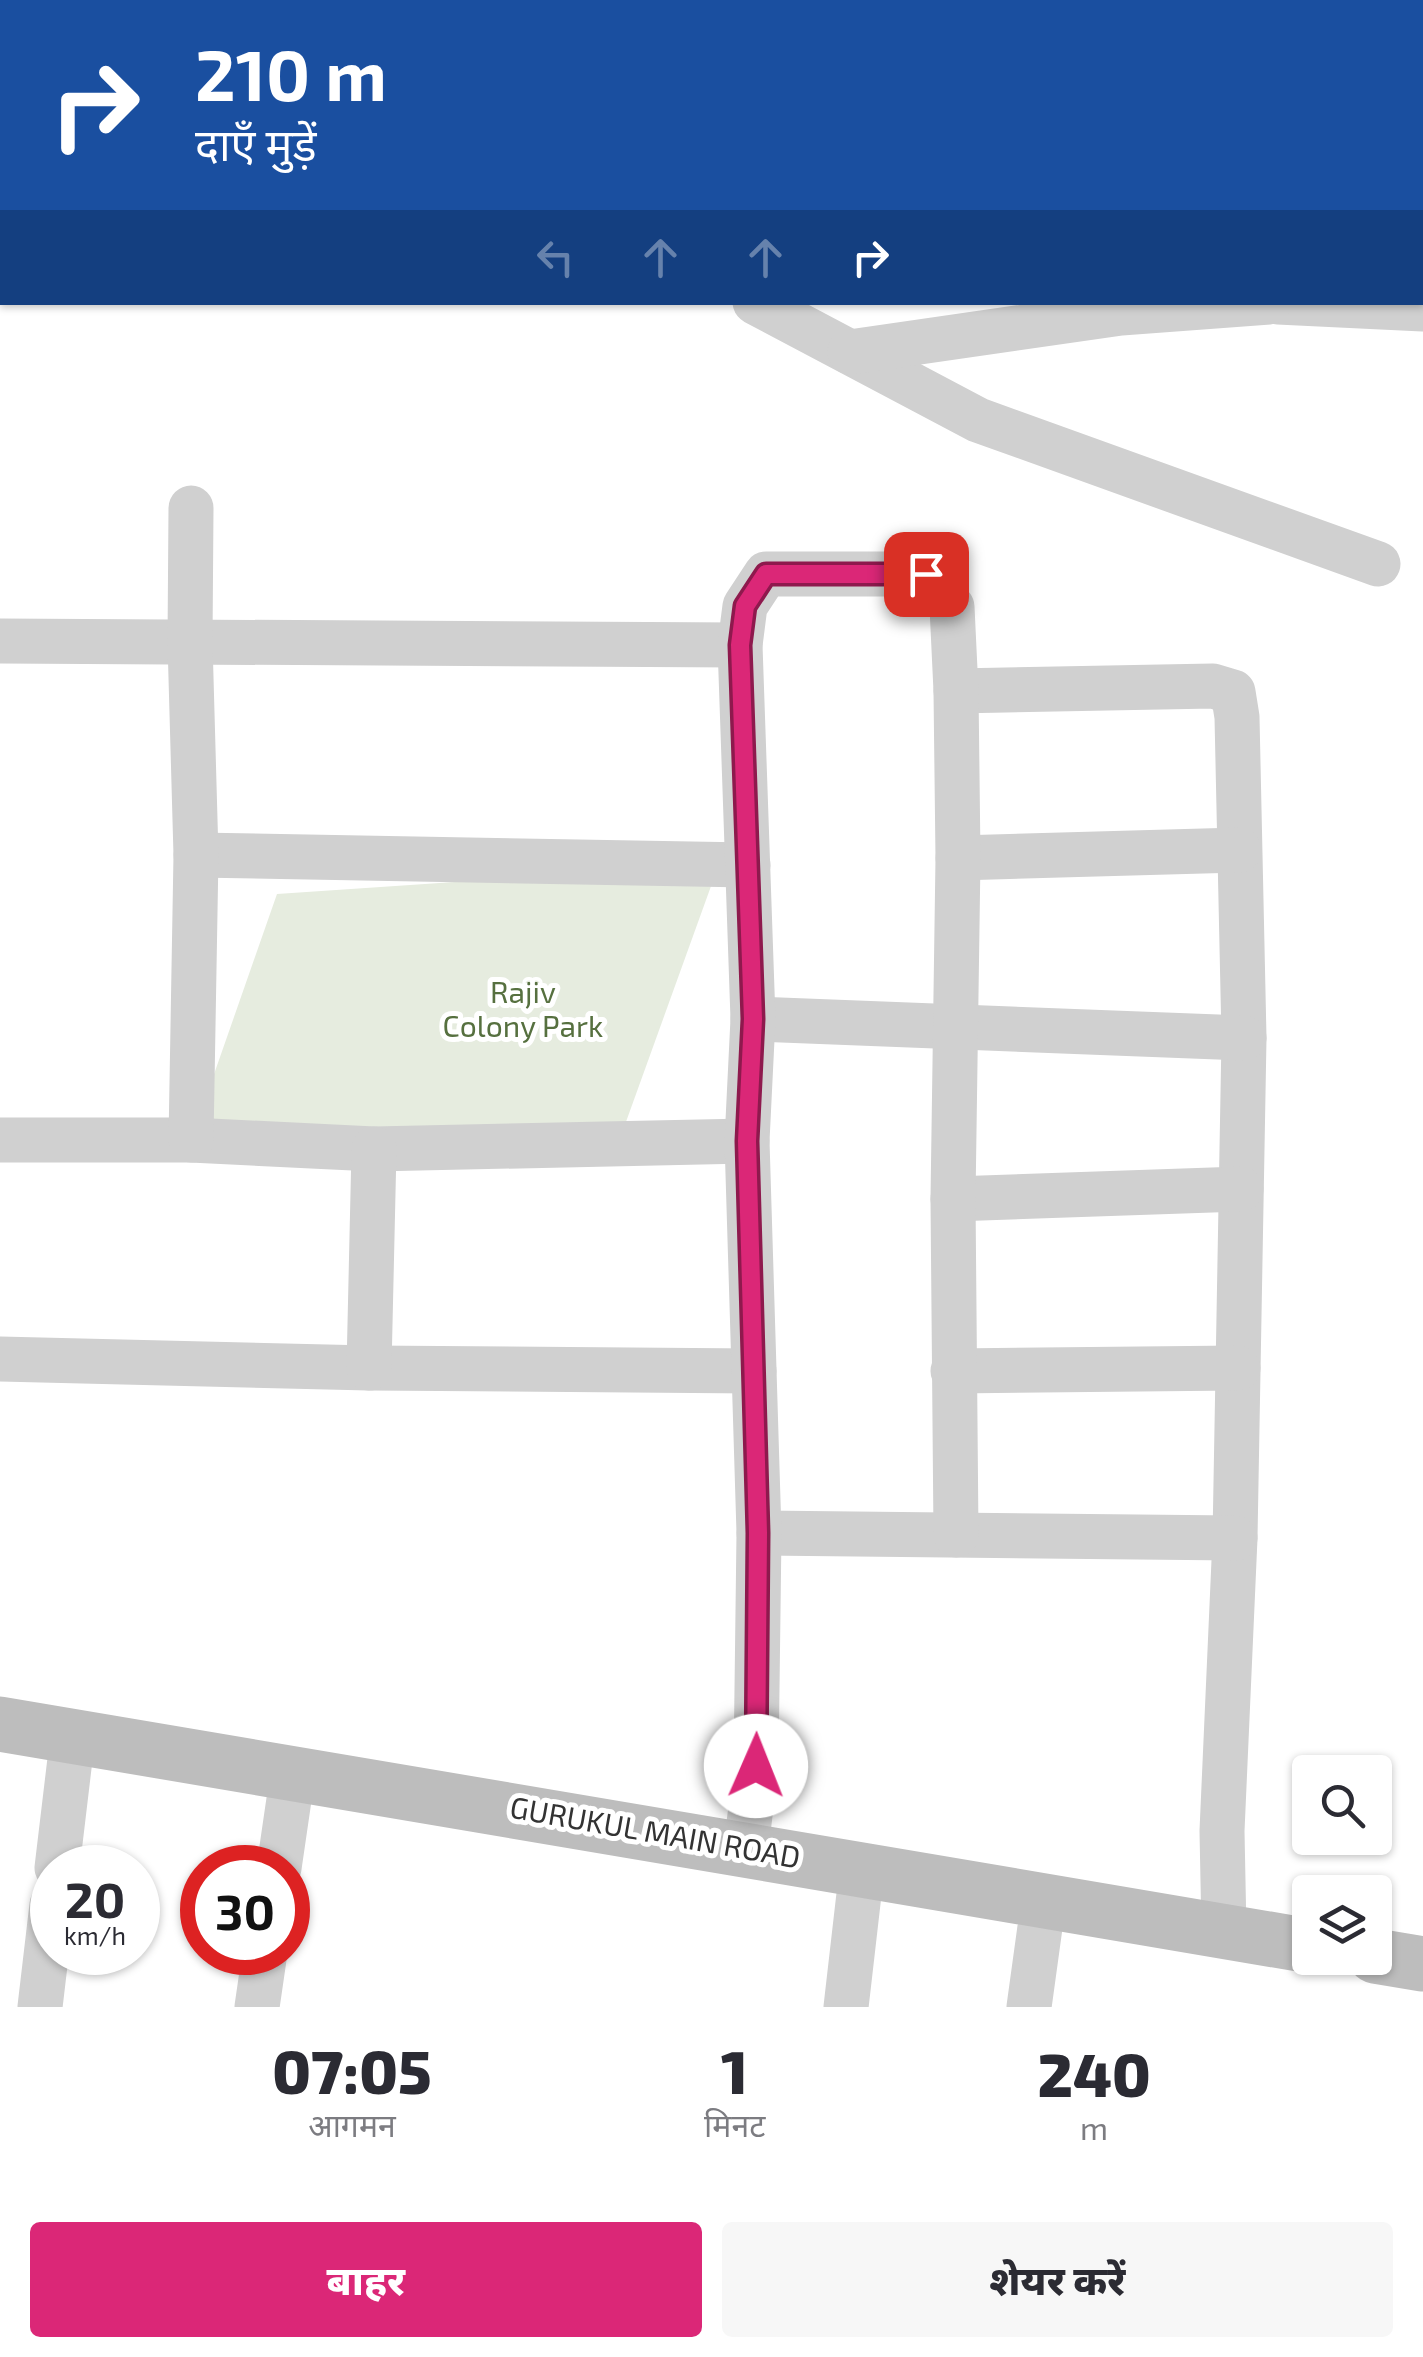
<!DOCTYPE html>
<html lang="hi">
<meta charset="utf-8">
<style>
body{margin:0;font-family:"Exo 2","Noto Sans Devanagari",sans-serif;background:#f7f7f7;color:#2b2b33;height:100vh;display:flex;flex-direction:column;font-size:38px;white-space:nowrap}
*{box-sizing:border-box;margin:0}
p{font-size:32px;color:#7c7c81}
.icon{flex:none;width:55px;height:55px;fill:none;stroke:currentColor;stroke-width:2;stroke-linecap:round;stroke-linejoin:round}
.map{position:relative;height:2007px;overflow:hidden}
.panel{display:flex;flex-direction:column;background:#fff;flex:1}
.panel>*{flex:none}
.top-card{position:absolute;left:0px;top:0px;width:1425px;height:305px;box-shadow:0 2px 8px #0004;background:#1a4fa0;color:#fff;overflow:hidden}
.fabs{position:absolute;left:1292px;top:1755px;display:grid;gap:20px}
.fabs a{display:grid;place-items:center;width:100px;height:100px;border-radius:10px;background:#fff;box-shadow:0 2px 8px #0004;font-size:50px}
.speed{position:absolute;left:30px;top:1845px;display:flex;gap:20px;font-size:50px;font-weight:700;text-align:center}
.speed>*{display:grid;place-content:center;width:130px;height:130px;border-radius:50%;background:#fff;box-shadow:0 2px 8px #0004;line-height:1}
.speed small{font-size:25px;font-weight:400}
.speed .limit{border:15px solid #d22;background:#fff;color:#111}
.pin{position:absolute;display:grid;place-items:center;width:85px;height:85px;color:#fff;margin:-42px;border-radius:20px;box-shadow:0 5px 15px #0006}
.me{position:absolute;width:110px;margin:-55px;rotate:1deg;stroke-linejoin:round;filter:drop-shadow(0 0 8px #0008)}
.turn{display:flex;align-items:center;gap:35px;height:210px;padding:0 30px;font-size:45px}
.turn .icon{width:130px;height:130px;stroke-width:2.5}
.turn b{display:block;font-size:70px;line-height:85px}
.lanes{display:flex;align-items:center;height:95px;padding:0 30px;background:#0003;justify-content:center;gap:50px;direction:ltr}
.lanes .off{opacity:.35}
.eta{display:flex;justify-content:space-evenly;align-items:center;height:170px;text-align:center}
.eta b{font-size:60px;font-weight:800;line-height:70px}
.button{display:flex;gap:20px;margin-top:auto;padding:20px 30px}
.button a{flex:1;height:115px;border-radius:10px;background:#db2777;color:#fff;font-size:40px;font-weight:800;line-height:115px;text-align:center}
.button a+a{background:#f7f7f7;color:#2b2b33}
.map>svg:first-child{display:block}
</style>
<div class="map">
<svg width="1423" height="2007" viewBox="0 0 1423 2007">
<rect width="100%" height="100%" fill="#fff"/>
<polygon fill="#e6ecdf" points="719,864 618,1144 191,1140 277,894"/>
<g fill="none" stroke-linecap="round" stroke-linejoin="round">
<g stroke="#d0d0d0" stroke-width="45">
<polyline points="755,302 978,420 1378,564"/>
<polyline points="1278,302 1423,309"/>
<polyline points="850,352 1121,313 1269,302"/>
<polyline points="0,641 740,645"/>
<polyline points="956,691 1213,686 1233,692 1237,717 1244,1038 1235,1538 1222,1831 1224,1932"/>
<polyline points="196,855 748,865"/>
<polyline points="958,858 1239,850"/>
<polyline points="753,1019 1244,1038"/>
<polyline points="0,1140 191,1140 374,1149 747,1141"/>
<polyline points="191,1140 196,855 190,642 191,508"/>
<polyline points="953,1199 1241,1189"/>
<polyline points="0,1359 369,1368 754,1371"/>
<polyline points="369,1368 374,1149"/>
<polyline points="953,1371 1238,1368"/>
<polyline points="759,1533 1235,1538"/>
<polyline points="746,1848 756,1766 759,1533 747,1141 753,1019 740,645 745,606 766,574 926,574 952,607 956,691 958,858 953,1199 956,1535"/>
<polyline points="57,1868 73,1734"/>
<polyline points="279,1868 293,1772"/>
<polyline points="40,2007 52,1905"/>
<polyline points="257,2007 265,1952"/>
<polyline points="846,2007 862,1868"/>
<polyline points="1029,2007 1044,1898"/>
</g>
<g stroke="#bdbdbd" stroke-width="55">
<polyline points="0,1724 1310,1946"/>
<polyline points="1375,1956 1423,1964"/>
</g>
<g stroke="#888" stroke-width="8" stroke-dasharray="10 8" stroke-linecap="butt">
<polyline points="567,2 592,0"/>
<polyline points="0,64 2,63"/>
</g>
</g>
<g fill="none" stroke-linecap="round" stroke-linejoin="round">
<g stroke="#8e194d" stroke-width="25">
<polyline id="route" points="756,1766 758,1533 747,1141 753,1019 740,645 745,606 766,574 926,574"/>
</g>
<use href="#route" stroke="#db2777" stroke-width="18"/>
</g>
<g text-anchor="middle" stroke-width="10" stroke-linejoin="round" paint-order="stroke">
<g font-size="30" fill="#56703f" stroke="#fff">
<text x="523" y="1003">Rajiv<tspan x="523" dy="34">Colony Park</tspan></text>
</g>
<g font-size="30" fill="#333" stroke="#fff">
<text transform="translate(655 1833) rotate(10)" y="10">GURUKUL MAIN ROAD</text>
</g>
</g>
</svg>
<div class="fabs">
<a><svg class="icon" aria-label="search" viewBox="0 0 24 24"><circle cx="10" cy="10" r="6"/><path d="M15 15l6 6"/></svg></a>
<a><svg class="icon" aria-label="layers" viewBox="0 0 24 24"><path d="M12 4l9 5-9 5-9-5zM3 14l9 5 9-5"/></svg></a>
</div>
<div class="speed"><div>20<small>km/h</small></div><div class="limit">30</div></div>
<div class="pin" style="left:926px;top:574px;background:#d93025"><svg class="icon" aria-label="arrive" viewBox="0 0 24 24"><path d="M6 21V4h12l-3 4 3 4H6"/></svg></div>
<svg class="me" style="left:756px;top:1766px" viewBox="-20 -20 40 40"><circle r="19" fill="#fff"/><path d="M0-13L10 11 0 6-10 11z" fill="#db2777"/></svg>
<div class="top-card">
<div class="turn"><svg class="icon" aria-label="right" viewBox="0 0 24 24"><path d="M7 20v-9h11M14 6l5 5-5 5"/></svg><div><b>210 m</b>दाएँ मुड़ें</div></div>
<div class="lanes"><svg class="icon off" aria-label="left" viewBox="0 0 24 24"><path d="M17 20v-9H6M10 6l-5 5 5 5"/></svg><svg class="icon off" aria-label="ahead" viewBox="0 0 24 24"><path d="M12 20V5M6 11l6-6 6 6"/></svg><svg class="icon off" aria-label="ahead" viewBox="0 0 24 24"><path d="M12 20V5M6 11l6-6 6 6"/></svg><svg class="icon" aria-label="right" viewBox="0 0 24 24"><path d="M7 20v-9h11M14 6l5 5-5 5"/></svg></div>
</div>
</div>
<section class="panel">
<div class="eta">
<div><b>07:05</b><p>आगमन</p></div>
<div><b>1</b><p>मिनट</p></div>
<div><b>240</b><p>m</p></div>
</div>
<div class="button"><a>बाहर</a><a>शेयर करें</a></div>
</section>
